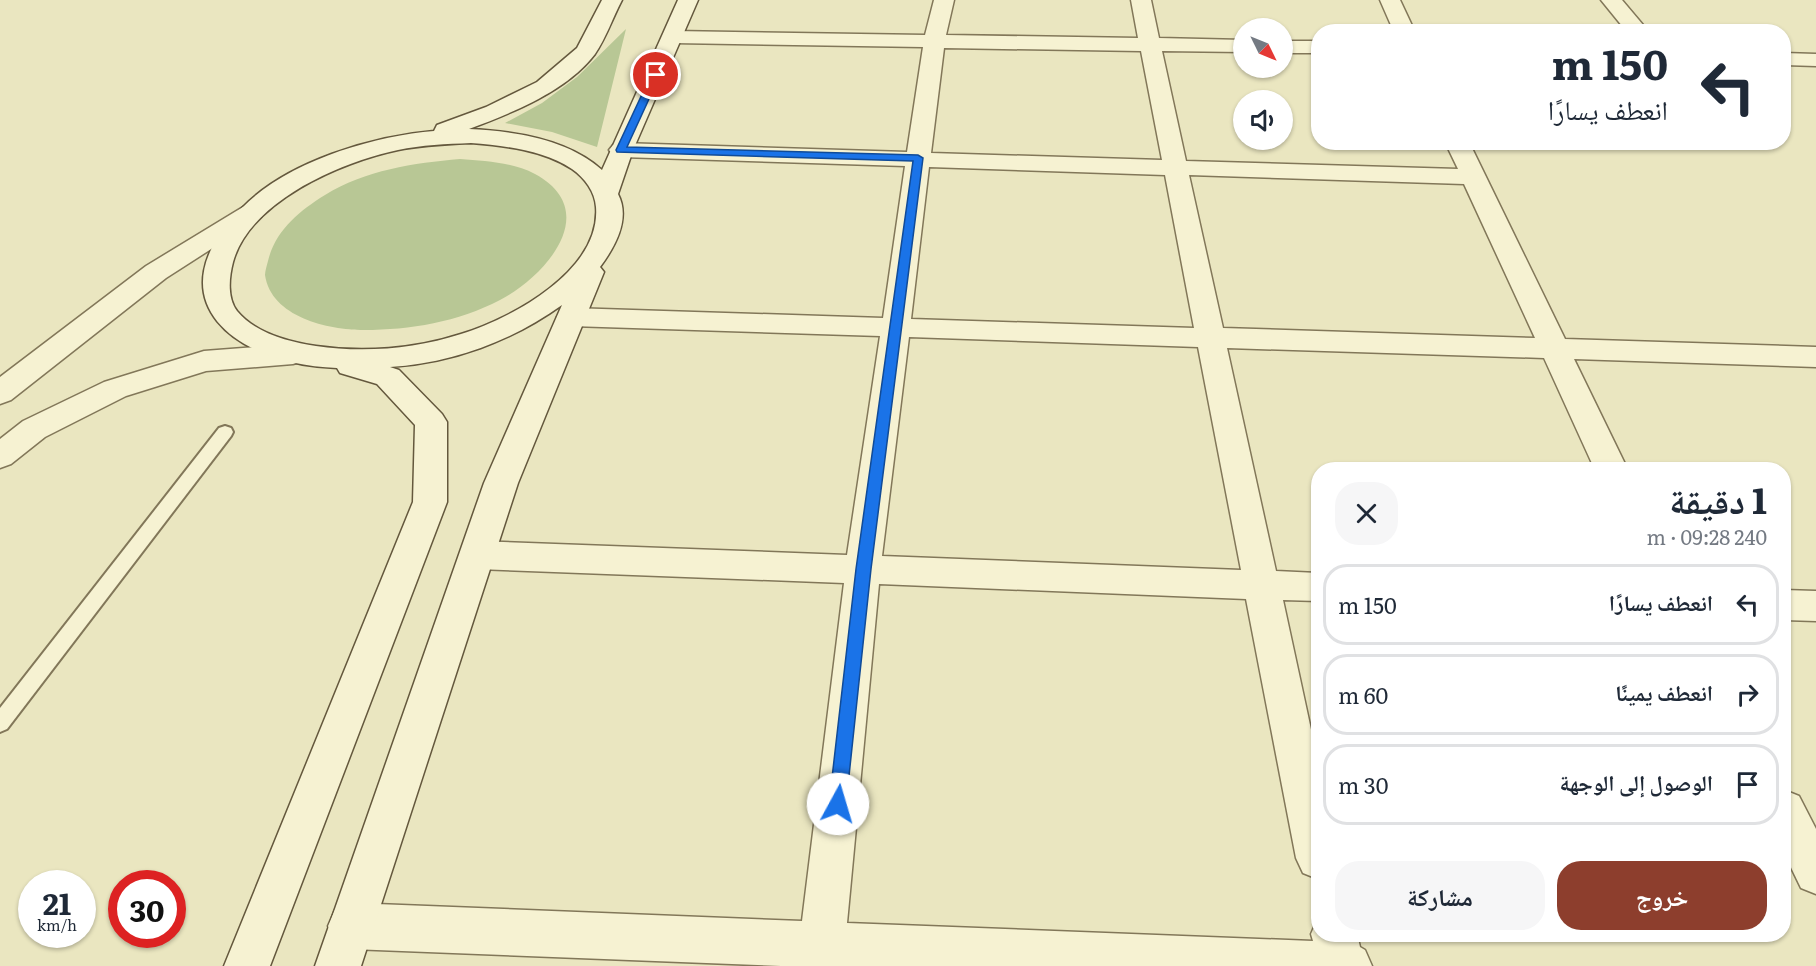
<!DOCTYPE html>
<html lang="ar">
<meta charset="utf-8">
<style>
body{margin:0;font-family:Literata,"Noto Naskh Arabic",serif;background:#f6f6f7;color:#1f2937;direction:rtl;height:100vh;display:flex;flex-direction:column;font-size:22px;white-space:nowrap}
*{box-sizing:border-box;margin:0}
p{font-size:20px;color:#747a83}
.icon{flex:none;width:33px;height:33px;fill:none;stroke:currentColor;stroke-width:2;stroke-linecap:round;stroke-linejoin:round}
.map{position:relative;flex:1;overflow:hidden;direction:ltr}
.details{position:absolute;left:1311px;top:462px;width:480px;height:480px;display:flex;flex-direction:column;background:#fff;border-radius:24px;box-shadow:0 2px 4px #0004;direction:rtl}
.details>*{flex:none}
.guide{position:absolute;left:1311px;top:24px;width:480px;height:126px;border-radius:24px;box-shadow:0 2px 4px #0004;direction:rtl;background:#fff;color:#1f2937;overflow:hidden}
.needle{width:39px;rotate:133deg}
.buttons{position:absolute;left:1233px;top:18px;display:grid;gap:12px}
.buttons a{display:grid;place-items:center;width:60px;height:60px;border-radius:50%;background:#fff;box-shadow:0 2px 4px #0004;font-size:30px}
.speed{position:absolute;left:18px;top:870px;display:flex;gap:12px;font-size:30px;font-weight:700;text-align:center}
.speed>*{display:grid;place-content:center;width:78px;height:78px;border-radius:50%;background:#fff;box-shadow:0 2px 4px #0004;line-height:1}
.speed small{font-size:15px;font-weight:400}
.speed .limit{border:9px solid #d22;background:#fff;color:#111}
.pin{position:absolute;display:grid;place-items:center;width:51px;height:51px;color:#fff;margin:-26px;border:3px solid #fff;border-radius:50%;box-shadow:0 2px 6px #0007}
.me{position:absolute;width:66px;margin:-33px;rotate:6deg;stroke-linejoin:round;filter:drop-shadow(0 0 4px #0008)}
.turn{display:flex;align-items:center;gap:21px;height:126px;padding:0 24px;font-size:27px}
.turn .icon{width:78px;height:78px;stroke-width:2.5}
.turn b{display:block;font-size:42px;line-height:51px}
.round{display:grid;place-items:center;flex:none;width:63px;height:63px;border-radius:24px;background:#f6f6f7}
.headline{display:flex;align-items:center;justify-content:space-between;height:102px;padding:0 24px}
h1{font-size:36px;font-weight:700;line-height:45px}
.primary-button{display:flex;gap:12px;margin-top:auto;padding:12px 24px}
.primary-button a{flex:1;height:69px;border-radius:24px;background:#8d3e2d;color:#fff;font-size:24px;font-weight:700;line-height:69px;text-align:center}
.primary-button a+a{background:#f6f6f7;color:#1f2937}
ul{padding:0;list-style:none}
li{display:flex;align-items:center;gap:18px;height:81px;margin:0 12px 9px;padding:0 12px;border:3px solid #e0e1e3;border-radius:24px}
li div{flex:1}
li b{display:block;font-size:22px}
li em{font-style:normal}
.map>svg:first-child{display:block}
</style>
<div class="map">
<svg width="1816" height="966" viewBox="0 0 1816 966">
<rect width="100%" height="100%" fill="#eae6c0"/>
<g fill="#b8c795">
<polygon points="626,29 597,147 552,132 505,123 542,103 577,77"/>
<path d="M460 159C485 161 512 162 535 174 603 211 546 276 500 300 458 322 410 330 364 330 328 330 271 317 265 275 265 271 267 265 268 261 275 231 299 211 325 195 365 170 414 163 460 159Z"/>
</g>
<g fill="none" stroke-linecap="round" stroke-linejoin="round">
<g stroke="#827759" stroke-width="4">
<polygon id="service" points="225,426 231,428 233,432 231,436 7,729 0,732 0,708 219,428"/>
</g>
<g stroke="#827759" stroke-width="3">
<g id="minor">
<path d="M934 0H954L946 35 1138 38 1131 0H1151L1159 38 1244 40V52L1162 51 1186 161 1458 169 1445 142H1469L1565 339 1816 347V367L1574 359 1628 470H1595L1544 358 1227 348 1276 571 1318 573V601L1283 600 1318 762V879L1303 873 1296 858 1246 599 879 584 847 923 1313 941 1311 934 1318 918V934H1357L1360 947 1365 950 1372 966H781L351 949 335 942 328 926 335 910 351 903 802 921 844 583 477 569 465 565 460 555 465 545 477 541 847 555 880 336 571 326 561 323 557 317 561 311 571 308 883 318 905 166 621 157 613 155 609 150 613 145 621 143 907 152 923 47 674 43 667 41 664 37 667 33 674 31 925 35ZM944 48 1141 51 1162 160 931 153ZM929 167 1165 175 1194 328 911 319ZM1189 175 1464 184 1535 338 1223 328ZM909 337 1198 347 1241 570 882 556Z"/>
<polygon points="1380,0 1400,0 1415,32 1394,32"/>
<polygon points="1601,0 1622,0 1649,32 1627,32"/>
<rect x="1282" y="41" width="36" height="12"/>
<polygon points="1784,53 1816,54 1816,66 1784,65"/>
<polygon points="1784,590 1816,591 1816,621 1784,620"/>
<polygon points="1784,790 1799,796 1816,829 1816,894 1801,888 1784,853"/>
</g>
</g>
<g stroke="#827759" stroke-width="3">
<g id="tertiary">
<polygon points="252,204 261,207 265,212 261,217 166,278 11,400 0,404 0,377 146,266 243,207"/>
<polygon points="293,344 303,347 308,354 303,361 293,364 206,371 126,396 45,437 11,464 0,468 0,439 23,421 104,382 204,351"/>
</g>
</g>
<g stroke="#64583d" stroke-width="3">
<path id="secondary" d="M602 0H622C613 17 606 38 595 54 567 91 512 113 469 129 514 131 568 139 602 170L678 0H698L633 150 618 194C631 219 615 247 600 267L604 272 518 483 361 966H315L484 483 562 305C512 341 452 363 390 367L399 370 442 414 447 422V502L270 966H224L413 502 415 425 377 384 340 373 337 368C237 365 149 300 243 207 287 162 372 136 434 131L437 125 486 107 537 82 577 48ZM471 143C506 146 543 150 572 169 585 178 595 192 596 207 601 270 513 318 461 334 415 349 363 353 316 346 289 342 255 333 237 311 227 298 229 277 233 262 250 201 341 162 398 150 422 145 446 144 471 143Z"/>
</g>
<use href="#service" fill="#f6f2d2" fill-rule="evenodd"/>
<use href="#minor" fill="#f6f2d2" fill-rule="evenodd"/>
<use href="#tertiary" fill="#f6f2d2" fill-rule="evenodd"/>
<use href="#secondary" fill="#f6f2d2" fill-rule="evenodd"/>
</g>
<polygon fill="#1a73e8" stroke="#114b97" stroke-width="1.5" points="656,72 660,75 627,147 918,155 923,158 871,569 846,804 844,810 838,812 832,810 829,804 856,569 913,161 617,152 616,150 651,75"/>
</svg>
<div class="buttons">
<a><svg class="needle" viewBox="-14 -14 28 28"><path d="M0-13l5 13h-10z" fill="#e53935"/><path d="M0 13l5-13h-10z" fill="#747a83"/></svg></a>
<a><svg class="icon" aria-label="sound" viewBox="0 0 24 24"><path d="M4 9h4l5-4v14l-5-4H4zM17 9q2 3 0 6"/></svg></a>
</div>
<div class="speed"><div>21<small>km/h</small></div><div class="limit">30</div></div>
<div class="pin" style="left:656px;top:75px;background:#d93025"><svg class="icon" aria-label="arrive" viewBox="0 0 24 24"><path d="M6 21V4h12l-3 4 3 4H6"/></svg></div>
<svg class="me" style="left:838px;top:804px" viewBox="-20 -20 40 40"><circle r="19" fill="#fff"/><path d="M0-13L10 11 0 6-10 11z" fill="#1a73e8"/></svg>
<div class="guide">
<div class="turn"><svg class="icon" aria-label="left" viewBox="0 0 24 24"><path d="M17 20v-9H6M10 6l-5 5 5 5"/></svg><div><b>150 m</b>انعطف يسارًا</div></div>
</div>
<section class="details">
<div class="headline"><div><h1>1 دقيقة</h1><p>240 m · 09:28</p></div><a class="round"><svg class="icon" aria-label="close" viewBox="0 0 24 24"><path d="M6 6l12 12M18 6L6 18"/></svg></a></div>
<ul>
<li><svg class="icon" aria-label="left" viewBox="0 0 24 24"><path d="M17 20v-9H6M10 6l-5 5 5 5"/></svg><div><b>انعطف يسارًا</b></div><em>150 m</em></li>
<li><svg class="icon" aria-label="right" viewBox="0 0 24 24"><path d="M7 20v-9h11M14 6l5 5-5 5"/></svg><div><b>انعطف يمينًا</b></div><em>60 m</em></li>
<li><svg class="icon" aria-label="arrive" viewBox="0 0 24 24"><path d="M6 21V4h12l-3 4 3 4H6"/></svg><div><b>الوصول إلى الوجهة</b></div><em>30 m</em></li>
</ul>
<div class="primary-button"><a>خروج</a><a>مشاركة</a></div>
</section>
</div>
